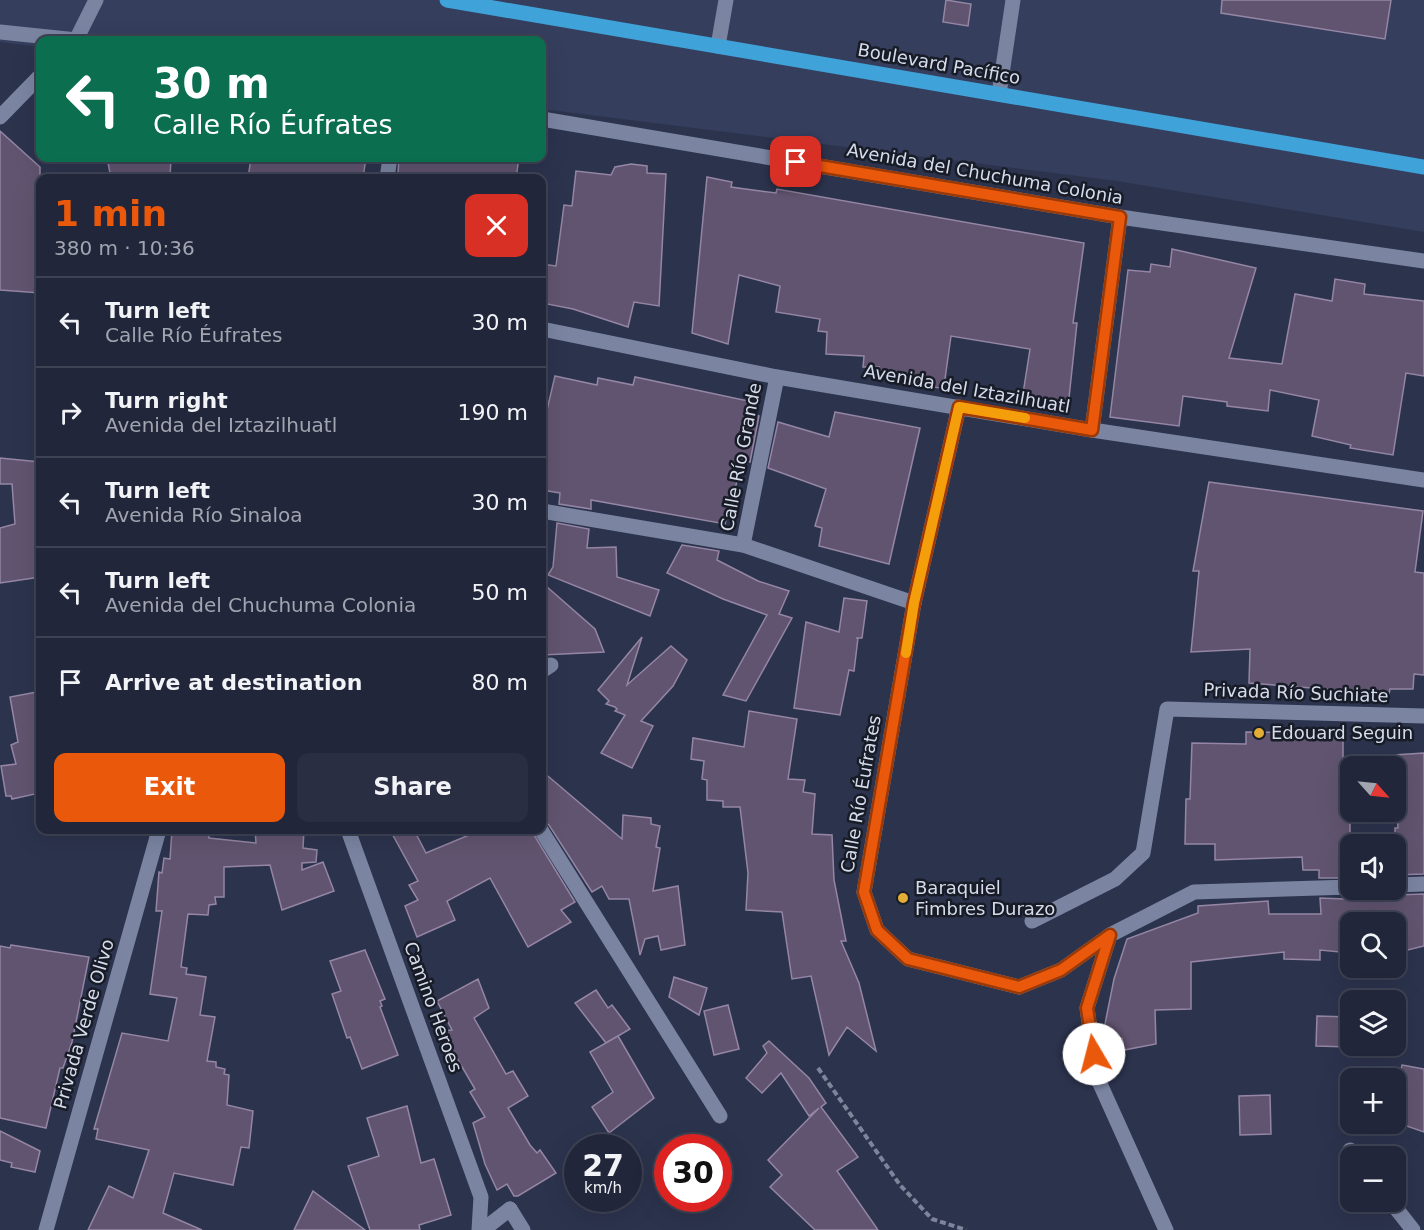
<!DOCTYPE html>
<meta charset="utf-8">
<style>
body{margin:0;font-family:"DejaVu Sans",sans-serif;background:#292e42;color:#f1f3f6;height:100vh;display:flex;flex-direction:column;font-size:22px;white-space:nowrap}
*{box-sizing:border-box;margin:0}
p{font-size:20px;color:#a2a5af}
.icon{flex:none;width:33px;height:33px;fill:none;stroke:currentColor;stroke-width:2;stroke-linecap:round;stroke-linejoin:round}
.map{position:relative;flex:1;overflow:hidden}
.details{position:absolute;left:36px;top:174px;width:510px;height:660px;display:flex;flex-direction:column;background:#21263a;border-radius:12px;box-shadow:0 6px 24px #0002,0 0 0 2px #3e4354}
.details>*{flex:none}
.hud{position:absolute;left:36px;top:36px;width:510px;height:126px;border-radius:12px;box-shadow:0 6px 24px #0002,0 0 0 2px #3e4354;background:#0b6e4f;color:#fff;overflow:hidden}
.needle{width:39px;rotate:117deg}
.buttons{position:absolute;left:1340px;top:756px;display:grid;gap:12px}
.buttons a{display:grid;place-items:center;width:66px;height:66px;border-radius:12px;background:#21263a;box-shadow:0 6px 24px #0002,0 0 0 2px #3e4354;font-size:30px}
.speed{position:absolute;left:564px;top:1134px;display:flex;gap:12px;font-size:30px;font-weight:700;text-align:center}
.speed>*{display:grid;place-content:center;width:78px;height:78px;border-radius:50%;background:#21263a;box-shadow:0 6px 24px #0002,0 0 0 2px #3e4354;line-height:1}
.speed small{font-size:15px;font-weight:400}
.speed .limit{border:9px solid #d22;background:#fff;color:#111}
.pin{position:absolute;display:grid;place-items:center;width:51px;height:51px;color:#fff;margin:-26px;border-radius:12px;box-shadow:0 3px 9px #0006}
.me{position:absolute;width:66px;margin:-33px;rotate:352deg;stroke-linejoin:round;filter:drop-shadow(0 0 4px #0008)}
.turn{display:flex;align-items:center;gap:21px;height:126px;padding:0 18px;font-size:27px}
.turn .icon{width:78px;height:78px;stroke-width:2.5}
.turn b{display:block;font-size:42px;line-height:51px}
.round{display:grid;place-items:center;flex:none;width:63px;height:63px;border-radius:12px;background:#292e42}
.headline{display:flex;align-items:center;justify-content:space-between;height:102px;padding:0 18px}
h1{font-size:36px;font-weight:600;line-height:45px;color:#ea580c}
.button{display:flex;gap:12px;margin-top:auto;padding:12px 18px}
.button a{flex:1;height:69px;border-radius:12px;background:#ea580c;color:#fff;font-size:24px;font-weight:600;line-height:69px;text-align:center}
.button a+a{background:#292e42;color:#f1f3f6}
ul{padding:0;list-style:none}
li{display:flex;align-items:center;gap:18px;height:90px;padding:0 18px;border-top:2px solid #3e4354}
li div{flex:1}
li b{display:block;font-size:22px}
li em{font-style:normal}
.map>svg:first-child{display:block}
</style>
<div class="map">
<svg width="1424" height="1230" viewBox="0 0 1424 1230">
<rect width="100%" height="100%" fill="#2c334d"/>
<polygon fill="#353e5d" points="0,0 1424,0 1424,232 1117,181 542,109 542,40 40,40 40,47 0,42"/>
<g fill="#615470" stroke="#9486a4" stroke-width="1.5">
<polygon points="946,0 971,4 968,26 943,22"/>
<polygon points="1222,0 1391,0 1385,39 1221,13"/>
<polygon points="0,131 40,167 40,293 0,290"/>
<polygon points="107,158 171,158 170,178 111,178"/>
<polygon points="251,158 366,158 363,178 248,178"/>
<polygon points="399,158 519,158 516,178 448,178 398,173"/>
<polygon points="631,164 647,166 647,173 666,174 659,306 634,302 628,327 573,309 542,303 542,264 556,266 564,205 572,206 576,171 611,175 615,167"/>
<polygon points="707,177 732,182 731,187 776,193 777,189 1084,243 1073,323 1077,323 1068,407 1022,400 1030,349 951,336 944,386 940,388 886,380 887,373 878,372 879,367 863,367 864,356 826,354 827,332 818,331 820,319 776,312 780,286 739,275 728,344 692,333"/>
<polygon points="1172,249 1256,268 1229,358 1282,364 1295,294 1332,301 1335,279 1365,284 1364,294 1424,301 1424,376 1406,373 1393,455 1350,448 1351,445 1312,436 1319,400 1270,390 1268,411 1227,406 1227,402 1183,396 1179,426 1110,417 1128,270 1150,272 1151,264 1170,267"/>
<polygon points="555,376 597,385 598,378 633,385 635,377 753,402 751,413 759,416 750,462 743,460 725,524 591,500 591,509 559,504 560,493 542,490 542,431"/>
<polygon points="835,412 920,428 889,564 819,546 822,528 815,526 826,489 768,468 778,422 829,437"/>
<polygon points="0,458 40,462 40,577 0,583 0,528 15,524 12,484 0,484"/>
<polygon points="1209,482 1423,511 1415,572 1424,573 1424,675 1414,674 1413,689 1390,689 1389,694 1249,683 1250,649 1191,652 1199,571 1193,571"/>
<polygon points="557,523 589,529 587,548 616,547 617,577 659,590 650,616 548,575 553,567"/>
<polygon points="682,545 719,551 717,560 758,581 789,591 779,614 792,618 746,701 723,695 767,615 723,599 667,573"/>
<polygon points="546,586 595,629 604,652 542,655 542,606 546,606"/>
<polygon points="844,598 867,601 862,638 856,638 858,638 854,671 849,670 840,715 794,708 806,622 839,632"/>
<polygon points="642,637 627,685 671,646 687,660 673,686 641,721 653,726 632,768 601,753 625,715 615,711 617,709 615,707 606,704 609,701 598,690"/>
<polygon points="37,692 40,713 40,787 35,788 35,794 12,799 11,796 6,796 1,766 16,764 11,745 18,742 10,697"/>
<polygon points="749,711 797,719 788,779 805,780 803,792 815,794 812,834 832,835 834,880 846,941 841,941 859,983 876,1051 847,1027 829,1055 811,976 792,979 782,912 746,910 748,873 740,807 723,807 723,801 707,800 707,780 702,779 704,761 691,759 693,738 744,747"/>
<polygon points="1246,732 1343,733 1343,757 1350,757 1350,844 1342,844 1342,878 1319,878 1319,870 1303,870 1302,857 1215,860 1215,844 1185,844 1186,799 1190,799 1192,743 1246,744"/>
<polygon points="1424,753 1424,874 1395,875 1395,828 1398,828 1394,755"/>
<polygon points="542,771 622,839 623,815 651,818 651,824 660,826 656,847 660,848 653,891 678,886 685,945 661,950 658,936 645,939 640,955 629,899 609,899 602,886 592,892 549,825 542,820"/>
<polygon points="172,830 209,830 209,838 256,843 255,830 304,830 303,848 317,850 316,862 302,863 302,870 323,862 334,891 282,910 270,865 224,867 224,897 215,897 216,904 209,905 208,915 188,914 181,967 187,968 186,974 206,977 200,1015 215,1017 207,1061 216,1062 216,1067 225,1069 224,1074 229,1075 227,1105 253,1111 249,1148 241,1147 233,1185 174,1173 163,1213 202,1230 88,1230 109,1186 133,1198 149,1150 96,1139 98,1129 94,1129 122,1033 168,1041 177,998 150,994 162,911 156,911 159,872 162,873 164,858 170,859"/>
<polygon points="390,830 414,830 426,853 481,830 531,830 575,902 561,910 571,922 528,947 490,878 447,901 455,920 417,937 405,906 418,900 409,885 418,881"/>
<polygon points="1424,894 1424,946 1395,953 1395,922 1350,922 1350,940 1340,940 1340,952 1320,950 1320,960 1284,959 1284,952 1191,962 1191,1009 1155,1010 1156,1044 1124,1050 1122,1038 1102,1039 1114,979 1127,939 1198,913 1198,906 1268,901 1269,914 1321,914 1320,898 1395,901 1395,895"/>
<polygon points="11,945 89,957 72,1042 63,1068 60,1068 46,1128 0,1118 0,946 10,948"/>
<polygon points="365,950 385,999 380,1001 382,1006 380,1007 398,1055 362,1069 350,1037 347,1038 332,994 341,991 330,961"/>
<polygon points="674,977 707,988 699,1015 669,997"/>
<polygon points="478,979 489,1008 474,1018 506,1074 513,1071 528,1096 508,1108 530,1145 537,1153 540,1150 556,1173 518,1196 514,1196 507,1184 497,1190 485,1164 473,1123 485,1117 470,1092 475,1089 441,1031 452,1030 437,1001"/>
<polygon points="596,990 608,1008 612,1005 630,1029 606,1043 575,1003"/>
<polygon points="728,1005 739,1049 714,1055 704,1011"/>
<polygon points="1317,1016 1350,1017 1349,1047 1316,1046"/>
<polygon points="618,1036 654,1098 609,1133 592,1107 613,1092 590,1052"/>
<polygon points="769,1041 809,1078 826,1103 821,1107 858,1157 837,1171 878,1230 815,1230 770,1187 782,1175 768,1160 819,1108 809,1116 781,1073 762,1093 746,1078 767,1053 763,1046"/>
<polygon points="1402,1065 1424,1069 1424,1132 1395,1122 1395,1097"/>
<polygon points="1270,1095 1271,1134 1240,1135 1239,1096"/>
<polygon points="407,1106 421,1163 434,1159 451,1215 419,1225 420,1230 370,1230 348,1166 379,1156 367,1118"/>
<polygon points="0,1131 40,1151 35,1172 11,1167 12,1163 0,1160"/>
<polygon points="313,1191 365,1230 294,1230"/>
</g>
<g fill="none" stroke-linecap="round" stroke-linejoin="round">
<polyline stroke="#7e849a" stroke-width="4" stroke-dasharray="6 3" stroke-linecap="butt" points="818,1068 900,1185 932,1219 966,1230"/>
<g stroke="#7b85a2" stroke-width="15">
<polyline points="0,32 77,40"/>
<polyline points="76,40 96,0"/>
<polyline points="718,46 726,0"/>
<polyline points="999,94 1013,0"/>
<polyline points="0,117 40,76"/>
<polyline points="542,119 1120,217 1424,261"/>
<polyline points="387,178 390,158"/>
<polyline points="542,329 777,377 1092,430 1424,480"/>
<polyline points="959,407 914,603 864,892 877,930 908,959 1019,987 1061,970 1110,935"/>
<polyline points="1092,430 1120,217"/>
<polyline points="542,511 743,545 914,603"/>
<polyline points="743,545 777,377"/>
<polyline points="542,671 551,665"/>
<polyline points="348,830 481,1197 479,1230"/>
<polyline points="541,830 720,1116"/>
<polyline points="1395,885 1424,884"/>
<polyline points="1032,921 1115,879 1143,853 1167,709 1424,716"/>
<polyline points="1350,1150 1355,1156"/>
<polyline points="1391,1202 1413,1230"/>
<polyline points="510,1209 523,1230"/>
<polyline points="46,1230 159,830"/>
<polyline points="483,1230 510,1209"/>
<polyline points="1166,1230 1097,1077 1087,1008 1110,935 1194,892 1350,887"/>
</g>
<polyline stroke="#3fa2d9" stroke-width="15" points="447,0 1424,167"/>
</g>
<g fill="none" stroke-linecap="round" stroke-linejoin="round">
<g stroke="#983908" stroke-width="15">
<polyline id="route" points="796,162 1120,217 1092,430 959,407 914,603 864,892 877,930 908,959 1019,987 1061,970 1110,935 1087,1008 1094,1054"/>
</g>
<use href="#route" stroke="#ea580c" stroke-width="10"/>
<polyline stroke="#f59e0b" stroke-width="10" points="906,653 914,603 959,407 1025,418"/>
</g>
<g fill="#e3ae35" stroke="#181c27" stroke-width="2">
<circle cx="1259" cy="733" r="6"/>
<circle cx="903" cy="898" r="6"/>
</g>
<g text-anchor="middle" stroke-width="5" stroke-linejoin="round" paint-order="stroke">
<g font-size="18" fill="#d5dbeb" stroke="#181c27">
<text transform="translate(939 64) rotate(10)" y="6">Boulevard Pacífico</text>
<text transform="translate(985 174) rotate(10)" y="6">Avenida del Chuchuma Colonia</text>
<text transform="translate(967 389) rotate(10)" y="6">Avenida del Iztazilhuatl</text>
<text transform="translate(741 457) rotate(-79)" y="6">Calle Río Grande</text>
<text transform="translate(1296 693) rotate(2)" y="6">Privada Río Suchiate</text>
<text transform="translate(861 794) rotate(-80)" y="6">Calle Río Éufrates</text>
<text transform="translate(433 1007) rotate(70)" y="6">Camino Heroes</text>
<text transform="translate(84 1024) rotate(-74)" y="6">Privada Verde Olivo</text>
</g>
<g font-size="18" fill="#d5dbeb" stroke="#181c27" text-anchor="start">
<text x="1271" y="739">Edouard Seguin</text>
<text x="915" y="894">Baraquiel<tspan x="915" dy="21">Fimbres Durazo</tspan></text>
</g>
</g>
</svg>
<div class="buttons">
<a><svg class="needle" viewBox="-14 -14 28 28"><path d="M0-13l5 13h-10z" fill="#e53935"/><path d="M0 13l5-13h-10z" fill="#a2a5af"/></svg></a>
<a><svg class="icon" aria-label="sound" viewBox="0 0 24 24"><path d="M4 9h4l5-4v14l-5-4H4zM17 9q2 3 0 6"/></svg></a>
<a><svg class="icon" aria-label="search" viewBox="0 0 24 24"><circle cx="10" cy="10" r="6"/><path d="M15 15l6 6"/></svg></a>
<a><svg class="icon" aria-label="layers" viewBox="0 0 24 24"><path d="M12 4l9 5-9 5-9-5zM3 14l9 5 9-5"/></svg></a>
<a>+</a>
<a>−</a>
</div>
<div class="speed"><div>27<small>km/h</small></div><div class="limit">30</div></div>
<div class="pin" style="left:796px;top:162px;background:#d93025"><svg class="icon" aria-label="arrive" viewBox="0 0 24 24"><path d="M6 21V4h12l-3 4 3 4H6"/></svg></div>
<svg class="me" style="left:1094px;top:1054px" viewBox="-20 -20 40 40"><circle r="19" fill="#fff"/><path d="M0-13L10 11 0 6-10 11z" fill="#ea580c"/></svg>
<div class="hud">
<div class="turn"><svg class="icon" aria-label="left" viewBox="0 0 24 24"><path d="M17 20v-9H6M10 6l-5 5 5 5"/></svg><div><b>30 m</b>Calle Río Éufrates</div></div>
</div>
<section class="details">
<div class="headline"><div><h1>1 min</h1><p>380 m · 10:36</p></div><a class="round" style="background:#d93025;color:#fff"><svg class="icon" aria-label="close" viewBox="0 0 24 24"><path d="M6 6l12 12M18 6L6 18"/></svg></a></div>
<ul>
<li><svg class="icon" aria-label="left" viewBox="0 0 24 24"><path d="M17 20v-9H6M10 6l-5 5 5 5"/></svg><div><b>Turn left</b><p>Calle Río Éufrates</p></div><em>30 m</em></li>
<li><svg class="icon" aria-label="right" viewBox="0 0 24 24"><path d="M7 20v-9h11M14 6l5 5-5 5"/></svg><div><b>Turn right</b><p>Avenida del Iztazilhuatl</p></div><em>190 m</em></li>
<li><svg class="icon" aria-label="left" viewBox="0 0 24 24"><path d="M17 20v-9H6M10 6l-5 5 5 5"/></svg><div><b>Turn left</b><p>Avenida Río Sinaloa</p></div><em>30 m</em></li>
<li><svg class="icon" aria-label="left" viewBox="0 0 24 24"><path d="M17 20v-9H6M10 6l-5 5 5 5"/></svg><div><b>Turn left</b><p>Avenida del Chuchuma Colonia</p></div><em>50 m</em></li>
<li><svg class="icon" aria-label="arrive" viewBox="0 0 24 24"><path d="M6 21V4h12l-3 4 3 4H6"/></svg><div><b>Arrive at destination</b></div><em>80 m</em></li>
</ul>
<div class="button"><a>Exit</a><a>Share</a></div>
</section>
</div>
